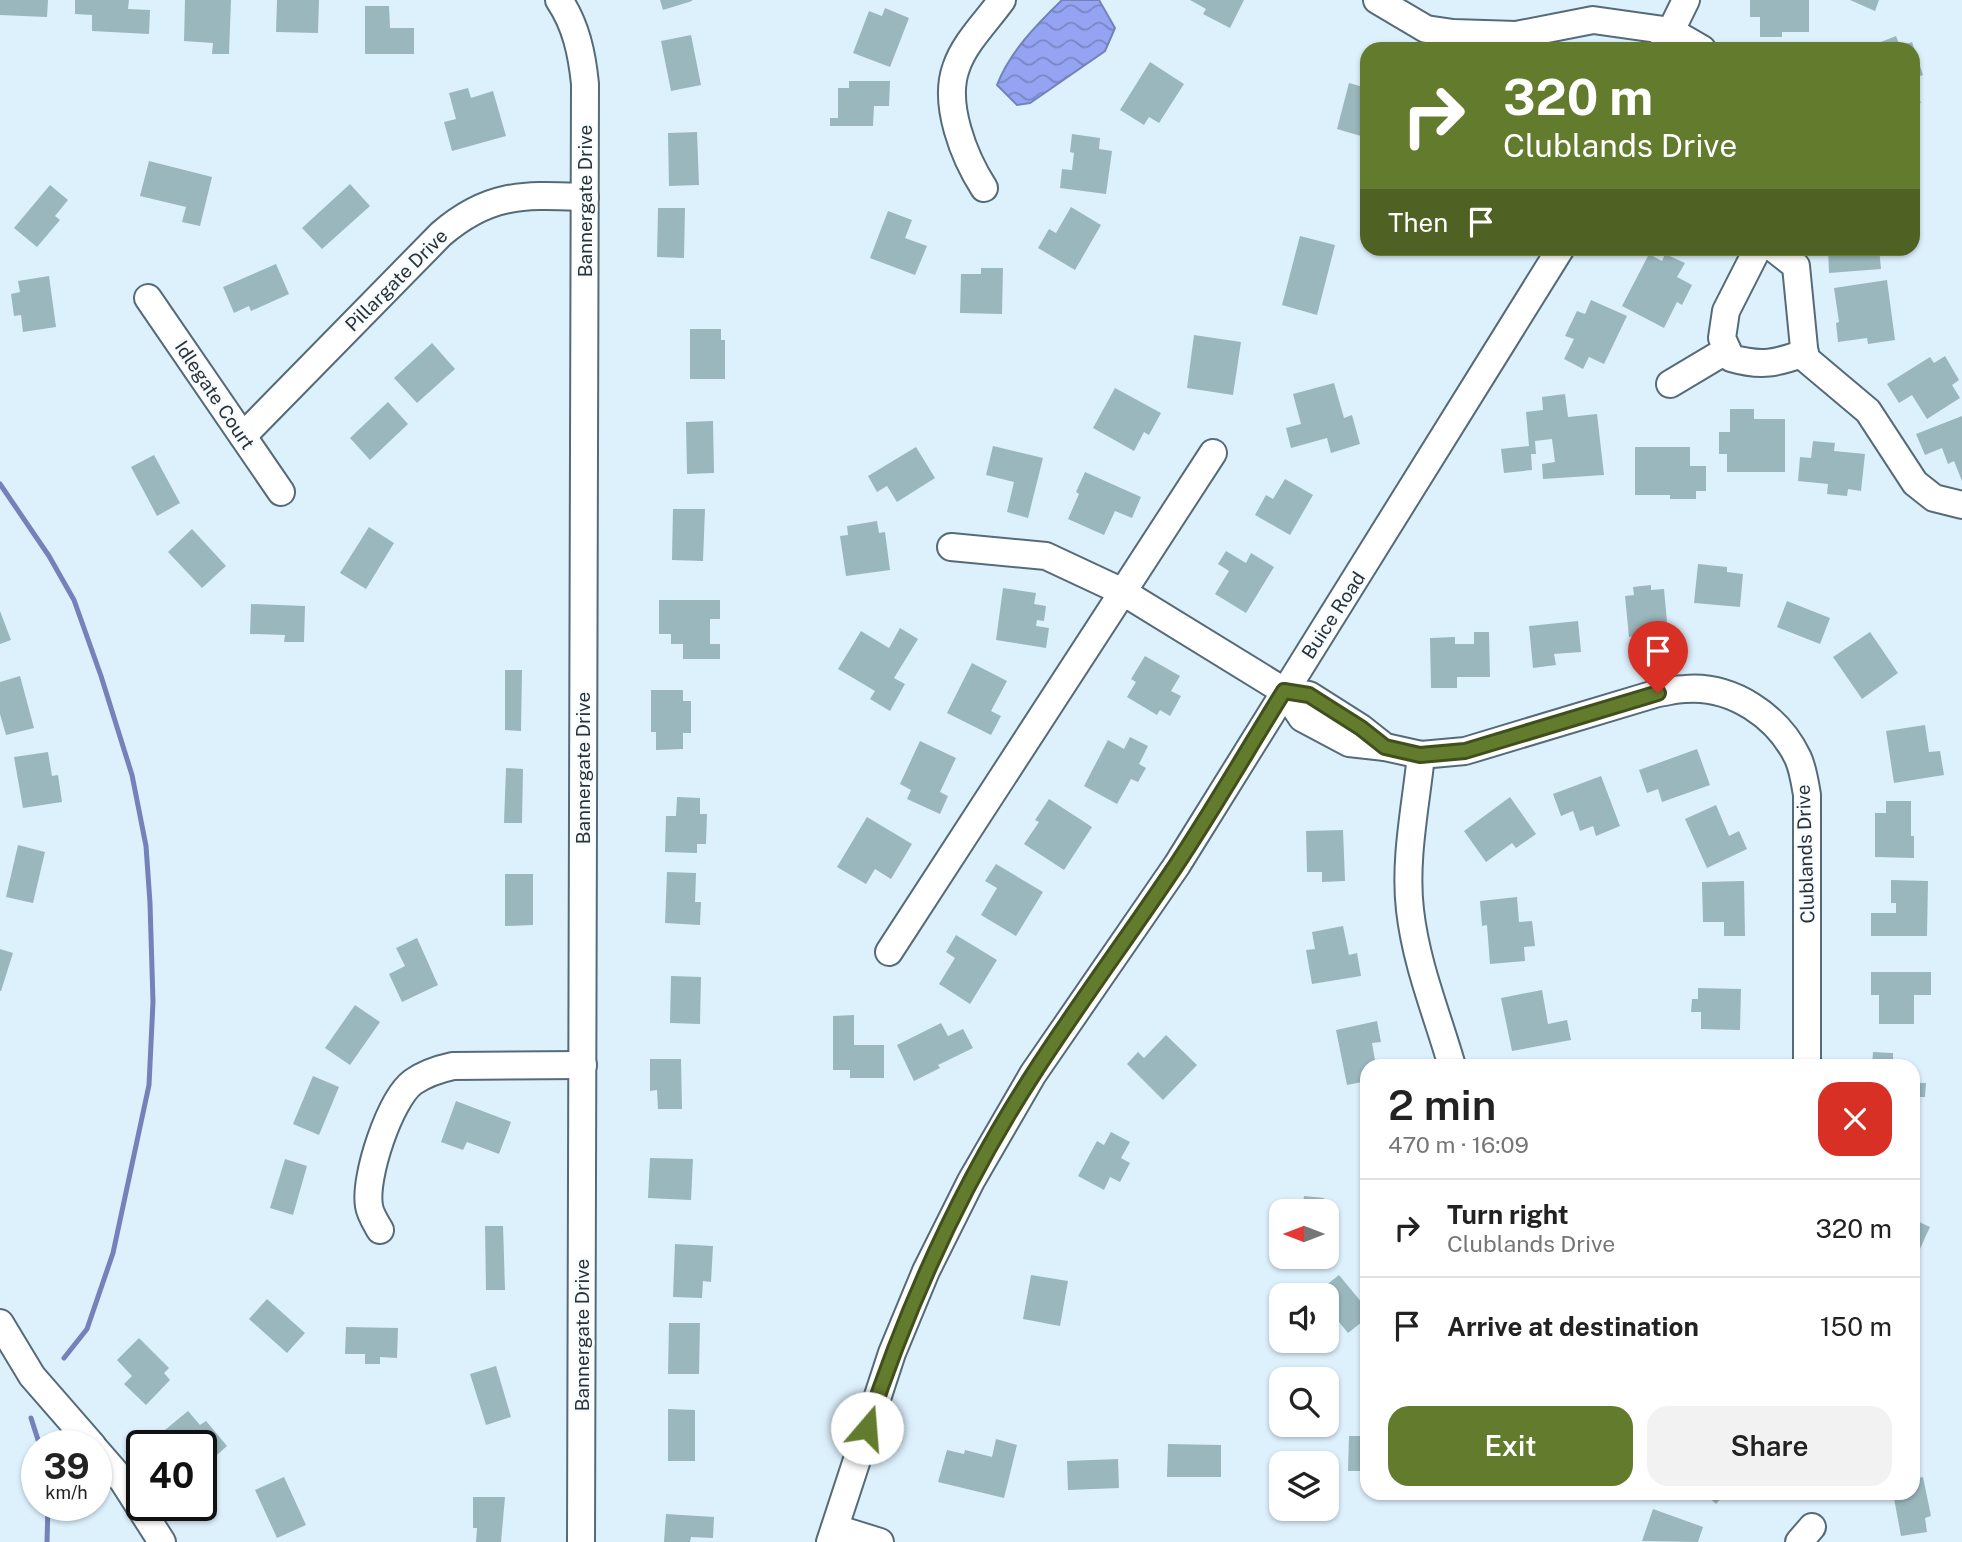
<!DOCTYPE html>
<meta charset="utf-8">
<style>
body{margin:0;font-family:"Public Sans",sans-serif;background:#f2f2f2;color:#222;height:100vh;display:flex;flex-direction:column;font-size:26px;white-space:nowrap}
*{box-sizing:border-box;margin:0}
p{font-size:23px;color:#767676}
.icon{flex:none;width:38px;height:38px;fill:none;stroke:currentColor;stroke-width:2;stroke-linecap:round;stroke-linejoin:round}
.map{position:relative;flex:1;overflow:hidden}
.details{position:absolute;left:1360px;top:1059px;width:560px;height:441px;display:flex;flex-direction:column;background:#fff;border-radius:21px;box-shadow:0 2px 5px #0004}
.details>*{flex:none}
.hud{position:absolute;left:1360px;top:42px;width:560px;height:214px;border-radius:21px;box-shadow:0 2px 5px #0004;background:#637b2d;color:#fff;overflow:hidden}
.needle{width:46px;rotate:270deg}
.fabs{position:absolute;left:1269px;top:1199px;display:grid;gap:14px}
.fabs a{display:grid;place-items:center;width:70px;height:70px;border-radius:14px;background:#fff;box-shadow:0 2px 5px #0004;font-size:35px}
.speed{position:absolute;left:21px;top:1430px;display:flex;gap:14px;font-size:35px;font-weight:700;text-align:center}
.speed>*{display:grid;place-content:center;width:91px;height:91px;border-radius:50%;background:#fff;box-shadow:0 2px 5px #0004;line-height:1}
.speed small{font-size:18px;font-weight:400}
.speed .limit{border:4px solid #111;border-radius:10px;background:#fff;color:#111}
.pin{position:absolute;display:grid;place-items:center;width:60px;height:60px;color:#fff;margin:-72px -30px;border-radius:50% 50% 50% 0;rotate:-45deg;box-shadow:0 0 7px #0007}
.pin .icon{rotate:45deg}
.me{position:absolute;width:77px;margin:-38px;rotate:18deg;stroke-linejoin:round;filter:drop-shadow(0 0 5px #0008)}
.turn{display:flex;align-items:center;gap:24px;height:147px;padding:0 28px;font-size:32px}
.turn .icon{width:91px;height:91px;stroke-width:2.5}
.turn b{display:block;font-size:49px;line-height:60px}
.then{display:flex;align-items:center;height:66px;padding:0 28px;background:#0003;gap:14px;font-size:26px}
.round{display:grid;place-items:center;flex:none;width:74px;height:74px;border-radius:21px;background:#f2f2f2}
.overview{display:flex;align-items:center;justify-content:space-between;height:119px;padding:0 28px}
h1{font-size:42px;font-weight:600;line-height:52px}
.button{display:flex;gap:14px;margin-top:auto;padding:14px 28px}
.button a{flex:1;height:80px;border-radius:21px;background:#637b2d;color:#fff;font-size:28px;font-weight:600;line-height:80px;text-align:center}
.button a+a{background:#f2f2f2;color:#222}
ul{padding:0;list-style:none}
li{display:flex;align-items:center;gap:21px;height:98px;padding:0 28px;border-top:2px solid #e0e0e0}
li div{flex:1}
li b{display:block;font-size:26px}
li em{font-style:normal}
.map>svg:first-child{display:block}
</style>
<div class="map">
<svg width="1962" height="1542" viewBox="0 0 1962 1542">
<defs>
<pattern id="water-waves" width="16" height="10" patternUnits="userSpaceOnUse" patternTransform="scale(1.75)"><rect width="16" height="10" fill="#94a4f2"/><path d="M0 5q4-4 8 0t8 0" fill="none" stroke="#7986c5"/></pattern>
</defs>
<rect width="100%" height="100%" fill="#ddf1fd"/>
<path fill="url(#water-waves)" stroke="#7482ba" stroke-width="2" d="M1062 0H1099L1115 28 1105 51 1030 103 1017 105 997 85C1010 52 1036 25 1062 0Z"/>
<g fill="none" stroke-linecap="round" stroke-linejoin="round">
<g stroke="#7482ba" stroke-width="5">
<polyline points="0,484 49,556 74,600 101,676 132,775 146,846 150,903 153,1002 149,1085 113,1253 87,1329 64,1358"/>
<polyline points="31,1418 40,1446"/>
<polyline points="47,1542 48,1505"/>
</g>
</g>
<g fill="#9ab7bd">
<polygon points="0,0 48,0 47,17 0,15"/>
<polygon points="75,0 129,0 128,9 150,10 149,34 92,31 92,15 75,14"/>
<polygon points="185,0 231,0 229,54 212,54 213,43 184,41"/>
<polygon points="277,0 319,0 318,33 276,32"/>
<polygon points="660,0 692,0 692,1 663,10"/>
<polygon points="1190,0 1244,0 1230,28 1203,14 1206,9"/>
<polygon points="1750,0 1809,0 1809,32 1782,32 1782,37 1760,37 1760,17 1750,17"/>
<polygon points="1850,0 1879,0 1875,11"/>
<polygon points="365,6 389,6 390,28 414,28 414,54 365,54"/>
<polygon points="885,8 909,18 890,67 853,53 869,11 882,16"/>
<polygon points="691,35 701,85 671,91 661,41"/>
<polygon points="1896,36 1900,46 1912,42 1923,75 1913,78 1913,49 1875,49 1873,45"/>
<polygon points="1150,62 1184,84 1159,123 1149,117 1144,125 1120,110"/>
<polygon points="849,81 890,81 889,106 874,106 873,126 830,126 830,118 838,118 838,88 849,88"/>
<polygon points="1913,82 1921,103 1913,106"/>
<polygon points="1349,83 1367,88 1367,115 1361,136 1337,129"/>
<polygon points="468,88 471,98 493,91 506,136 452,151 444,122 456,119 449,93"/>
<polygon points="697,132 699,185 669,186 668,133"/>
<polygon points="1072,134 1100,138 1099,149 1112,151 1106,194 1060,188 1062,169 1072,170 1074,153 1070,152"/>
<polygon points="149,161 212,177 200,226 182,222 186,207 140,196"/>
<polygon points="350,184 370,206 322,249 302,228"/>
<polygon points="50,185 68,200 55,216 60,220 37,247 14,228"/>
<polygon points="1071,207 1101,225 1075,270 1038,248 1049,229 1056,233"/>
<polygon points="658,208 685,208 684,258 657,257"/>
<polygon points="888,211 912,220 905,238 927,246 915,275 870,258"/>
<polygon points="1300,236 1335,245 1317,315 1282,305"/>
<polygon points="1828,248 1879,248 1881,269 1829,273"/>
<polygon points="1649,254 1662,261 1665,254 1685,263 1677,277 1692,285 1682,305 1677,302 1664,328 1622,306"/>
<polygon points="276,264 289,294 251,311 249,306 234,313 223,287"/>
<polygon points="981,268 1003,268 1002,314 960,313 961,274 981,274"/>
<polygon points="49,276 56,327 23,332 21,315 14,316 11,294 20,292 18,281"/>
<polygon points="1887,280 1895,340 1868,344 1867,338 1838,342 1836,323 1839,322 1834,288"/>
<polygon points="1591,300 1627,316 1604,364 1589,357 1583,369 1564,359 1574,339 1565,336 1577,311 1585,314"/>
<polygon points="690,329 721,329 721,340 725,340 725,379 690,379"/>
<polygon points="1194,335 1241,342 1233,395 1187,388"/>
<polygon points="432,343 455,369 417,403 394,378"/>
<polygon points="1945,356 1959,380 1952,385 1960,398 1927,419 1912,395 1899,403 1887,384 1930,357 1934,363"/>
<polygon points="1334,383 1344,418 1352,415 1360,444 1331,453 1327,438 1291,448 1286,428 1301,424 1293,394"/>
<polygon points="1115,388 1161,413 1149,435 1144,432 1134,451 1093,428"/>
<polygon points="1565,394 1568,417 1597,414 1604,475 1543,479 1542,464 1555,462 1552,439 1535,441 1536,454 1531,454 1532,470 1504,473 1501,449 1529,446 1526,412 1543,410 1542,397"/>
<polygon points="388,402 408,424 370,460 350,438"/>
<polygon points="1730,409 1754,409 1754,419 1785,419 1785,472 1727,472 1727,454 1719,454 1719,432 1730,432"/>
<polygon points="1962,416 1962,481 1954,461 1948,464 1942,448 1925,455 1916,434"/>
<polygon points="713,421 714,473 687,474 686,422"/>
<polygon points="1813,441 1835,443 1834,451 1865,454 1861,491 1848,489 1847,496 1827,494 1828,484 1798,481 1800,457 1811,458"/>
<polygon points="993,446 1043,458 1028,518 1007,512 1014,482 986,475"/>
<polygon points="916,447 935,478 897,502 887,486 877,492 868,476"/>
<polygon points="1635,447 1690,447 1690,466 1706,466 1706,491 1696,491 1696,499 1670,499 1670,495 1635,495"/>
<polygon points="154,455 180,503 157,516 131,467"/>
<polygon points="1085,472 1141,497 1132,518 1115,511 1104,535 1068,519 1079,494 1076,492"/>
<polygon points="1285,479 1313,495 1290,535 1255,515 1266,495 1273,499"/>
<polygon points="673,509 705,509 703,561 672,560"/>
<polygon points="877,521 879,533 885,532 890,570 846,576 840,536 848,535 847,526"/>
<polygon points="369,527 394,543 366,589 340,573"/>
<polygon points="192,529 226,566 202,588 168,552"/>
<polygon points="1226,551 1246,563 1251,553 1274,567 1246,613 1215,594 1229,571 1218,564"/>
<polygon points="1698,564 1727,567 1727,572 1743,574 1740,607 1694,603"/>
<polygon points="1651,585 1651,590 1664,589 1668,633 1629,637 1625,596 1634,595 1633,587"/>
<polygon points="1003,588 1036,593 1034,604 1046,606 1044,621 1037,620 1036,626 1049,628 1046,648 996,640"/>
<polygon points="659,600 720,600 720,619 710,619 710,644 720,644 720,659 683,659 683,644 671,644 671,634 659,634"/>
<polygon points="1787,601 1830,618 1820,644 1777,627"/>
<polygon points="251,604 305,606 304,642 284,642 285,635 250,634"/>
<polygon points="0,611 11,640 0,644"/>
<polygon points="1578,621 1581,652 1554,654 1556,665 1533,668 1529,626"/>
<polygon points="900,628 918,639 894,678 905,684 890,711 870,699 875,691 838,669 861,631 889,648"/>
<polygon points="1474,632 1489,632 1490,677 1457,677 1457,688 1431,688 1430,638 1455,637 1455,644 1474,644"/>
<polygon points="1870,632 1898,673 1862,699 1833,657"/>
<polygon points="1145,656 1180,676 1171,691 1181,696 1170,716 1160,710 1157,715 1127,697 1136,682 1131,679"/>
<polygon points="972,663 1007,681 991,711 1001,716 991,735 947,713"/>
<polygon points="505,670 522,670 521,731 505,730"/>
<polygon points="20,676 34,728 6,735 0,714 0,682"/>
<polygon points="651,690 683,690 683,701 691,701 691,733 683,733 683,749 656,750 656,732 651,732"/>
<polygon points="1925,725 1929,752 1940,751 1944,775 1894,783 1886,731"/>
<polygon points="1130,737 1148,746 1139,764 1146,768 1138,782 1131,779 1117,804 1084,786 1108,740 1124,749"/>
<polygon points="920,741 956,758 940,792 948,796 940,814 907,799 911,790 900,784"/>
<polygon points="1697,749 1710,785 1662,802 1658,789 1647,793 1639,770"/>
<polygon points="48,752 52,776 58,775 62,802 23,808 14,757"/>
<polygon points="506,768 523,769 522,823 504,823"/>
<polygon points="1601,776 1620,826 1596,836 1593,826 1580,831 1573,811 1561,816 1553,794"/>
<polygon points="677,797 700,798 700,814 707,814 706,844 697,844 697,853 665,852 666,816 676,816"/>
<polygon points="1510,797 1536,834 1516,848 1512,843 1486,862 1464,831"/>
<polygon points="1049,799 1092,827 1064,870 1024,844 1039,822 1035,820"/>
<polygon points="1886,801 1911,801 1911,836 1914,836 1914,858 1875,857 1875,813 1886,813"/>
<polygon points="1716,805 1729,836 1739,831 1747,849 1707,868 1685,819"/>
<polygon points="867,817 912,844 891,879 875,869 866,884 837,867"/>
<polygon points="1343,830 1345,881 1322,882 1322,872 1307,872 1306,831"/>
<polygon points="18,845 45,852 33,903 6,897"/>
<polygon points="996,864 1043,892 1016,936 981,915 997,888 985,881"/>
<polygon points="667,872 696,873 695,902 701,902 700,925 665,923"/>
<polygon points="505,874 533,874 533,925 505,926"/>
<polygon points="1891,880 1928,881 1927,936 1871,936 1871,913 1896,913 1896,903 1891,903"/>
<polygon points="1744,881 1745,936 1724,936 1724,922 1703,922 1702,882"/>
<polygon points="1517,897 1519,922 1532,921 1535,946 1524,947 1525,961 1490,964 1487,925 1482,926 1480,901"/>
<polygon points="1343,926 1349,955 1357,953 1361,976 1312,984 1306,950 1315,949 1312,932"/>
<polygon points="956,935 997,960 970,1004 939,984 955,958 946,952"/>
<polygon points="417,938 438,985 402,1002 389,974 405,966 396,948"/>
<polygon points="0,949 13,953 1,991 0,991"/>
<polygon points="1871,972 1931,972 1931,995 1914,995 1914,1024 1879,1024 1879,995 1871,995"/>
<polygon points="671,976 701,977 700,1024 670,1023"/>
<polygon points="1698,988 1741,989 1740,1030 1701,1029 1701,1012 1691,1012 1692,999 1698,999"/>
<polygon points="1542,990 1548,1024 1567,1020 1571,1040 1512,1051 1501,998"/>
<polygon points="355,1005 380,1022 350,1065 325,1048"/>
<polygon points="854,1015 854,1045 884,1045 884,1078 850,1078 850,1070 833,1070 833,1016"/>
<polygon points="1377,1021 1381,1042 1372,1043 1376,1066 1367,1066 1367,1081 1347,1085 1336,1030"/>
<polygon points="941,1023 948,1036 963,1029 973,1048 938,1065 940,1068 914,1081 897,1045"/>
<polygon points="1166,1035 1197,1065 1163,1100 1127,1064 1138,1052 1144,1058"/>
<polygon points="1873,1052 1893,1053 1893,1066 1872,1066"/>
<polygon points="650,1059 681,1059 682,1109 658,1109 657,1090 650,1091"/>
<polygon points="1731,1060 1731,1066 1688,1066 1687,1061"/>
<polygon points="313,1076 339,1087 319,1135 293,1124"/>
<polygon points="1913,1083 1926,1083 1925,1097 1913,1097"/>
<polygon points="456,1101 511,1122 499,1154 467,1142 463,1150 441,1142"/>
<polygon points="1913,1121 1919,1121 1918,1151 1913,1151"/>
<polygon points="1111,1132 1130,1142 1121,1158 1130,1163 1120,1182 1110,1177 1104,1190 1078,1176 1097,1141 1104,1145"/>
<polygon points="650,1158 693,1159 691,1200 648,1198"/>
<polygon points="285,1159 307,1166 293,1215 270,1208"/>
<polygon points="1304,1196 1324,1198 1323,1211 1280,1211 1282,1202 1303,1204"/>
<polygon points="1913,1219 1930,1227 1913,1264"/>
<polygon points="1279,1221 1281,1221 1281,1247 1276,1247"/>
<polygon points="485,1226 503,1226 505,1290 486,1290"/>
<polygon points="675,1244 713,1246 711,1282 703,1281 702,1298 673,1297"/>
<polygon points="1031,1275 1068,1281 1060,1326 1023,1319"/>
<polygon points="1339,1275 1367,1309 1367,1318 1348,1333 1326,1306 1326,1295 1316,1293"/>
<polygon points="267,1299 305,1333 287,1353 249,1319"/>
<polygon points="669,1323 700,1323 699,1374 668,1374"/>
<polygon points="346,1327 398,1328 397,1358 380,1357 380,1364 365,1364 365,1354 345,1354"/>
<polygon points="139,1338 169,1368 164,1373 170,1380 146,1405 124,1384 132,1376 117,1360"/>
<polygon points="496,1366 511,1417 486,1425 470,1374"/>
<polygon points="668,1409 695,1410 695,1461 668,1461"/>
<polygon points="188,1411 200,1425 206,1421 227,1446 201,1469 201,1446 179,1446 165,1430"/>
<polygon points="1349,1436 1367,1436 1367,1471 1348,1471"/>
<polygon points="996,1439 1017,1445 1004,1498 938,1482 947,1450 964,1454 965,1450 992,1457"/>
<polygon points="1168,1444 1221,1445 1221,1477 1167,1477"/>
<polygon points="1118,1459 1119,1488 1068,1490 1067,1461"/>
<polygon points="284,1477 306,1525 277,1538 255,1490"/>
<polygon points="1923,1477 1931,1516 1925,1518 1927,1532 1901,1536 1893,1493 1913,1493 1913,1479"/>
<polygon points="1545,1493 1573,1493 1572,1499"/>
<polygon points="1704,1493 1726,1493 1716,1504"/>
<polygon points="473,1497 505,1497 501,1542 476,1542 477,1528 473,1528"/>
<polygon points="1653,1509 1703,1527 1698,1542 1642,1541"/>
<polygon points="666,1514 714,1517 713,1538 691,1537 690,1542 664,1542"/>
</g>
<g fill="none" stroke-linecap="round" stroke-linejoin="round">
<g stroke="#556b77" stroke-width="30">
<g id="minor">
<path d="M559 0C576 25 582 54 585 84L581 1542"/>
<polyline points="1377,0 1426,29 1453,33 1516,35 1593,20 1671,31 1702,49"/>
<polyline points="1662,49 1686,0"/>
<path d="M984 188C964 157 943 104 956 68 964 43 987 21 1002 0"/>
<path d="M1758 248 1726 311 1722 338 1731 358C1762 367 1776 363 1805 353"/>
<polyline points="1773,248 1796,266 1805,358 1868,411 1915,483 1934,498 1962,505"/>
<polyline points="148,298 281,492"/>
<polyline points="1670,384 1727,350"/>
<path d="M243 436 441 234C490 192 525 195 585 197"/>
<path d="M951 547 1046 556 1123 592 1284 691 1309 695 1361 728 1385 747 1421 755 1465 751 1658 693C1667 692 1676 689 1685 689 1732 685 1778 716 1798 758 1803 769 1805 783 1807 795V1066"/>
<polyline points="1284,691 1302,718 1349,743 1385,747"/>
<path d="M1421 755C1416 805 1404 859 1410 910 1416 964 1437 1014 1452 1066"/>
<polyline points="889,952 1213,453"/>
<path d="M380 1230C376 1223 370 1214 369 1206 364 1177 390 1099 413 1082 426 1073 439 1069 453 1066L583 1065"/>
<polyline points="0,1323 32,1376 93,1446"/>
<polyline points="96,1450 123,1481 162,1542"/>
<polyline points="835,1528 880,1542"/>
<polyline points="830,1542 892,1353 926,1271 971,1181 1033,1074 1177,865 1561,248"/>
<polyline points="1799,1542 1812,1527"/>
</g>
</g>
<use href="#minor" stroke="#fff" stroke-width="26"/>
</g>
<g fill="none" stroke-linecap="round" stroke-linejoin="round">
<g stroke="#40501d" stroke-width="18">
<path id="route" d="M867 1428C908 1303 962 1184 1034 1073 1079 1003 1129 936 1175 867 1213 810 1248 749 1284 691L1309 695 1361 728 1385 747 1420 755 1465 751 1658 693"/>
</g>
<use href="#route" stroke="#637b2d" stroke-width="12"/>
</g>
<g text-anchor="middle" stroke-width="5" stroke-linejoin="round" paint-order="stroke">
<g font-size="19" fill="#293238" stroke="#f7fcff">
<text transform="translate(585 201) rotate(-90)" y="7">Bannergate Drive</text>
<text transform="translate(396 280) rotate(-45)" y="7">Pillargate Drive</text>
<text transform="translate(215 395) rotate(56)" y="7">Idlegate Court</text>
<text transform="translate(1333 615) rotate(-57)" y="7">Buice Road</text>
<text transform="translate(583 768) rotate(-90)" y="7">Bannergate Drive</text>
<text transform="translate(1805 854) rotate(-92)" y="7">Clublands Drive</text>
<text transform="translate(582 1335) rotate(-90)" y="7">Bannergate Drive</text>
</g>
</g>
</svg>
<div class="fabs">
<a><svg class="needle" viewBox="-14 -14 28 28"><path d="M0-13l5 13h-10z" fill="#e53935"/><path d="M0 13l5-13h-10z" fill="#767676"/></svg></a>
<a><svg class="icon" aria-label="sound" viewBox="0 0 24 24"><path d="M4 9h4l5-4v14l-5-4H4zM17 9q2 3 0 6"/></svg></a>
<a><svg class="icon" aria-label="search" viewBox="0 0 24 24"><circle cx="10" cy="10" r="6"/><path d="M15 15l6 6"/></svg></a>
<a><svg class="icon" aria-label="layers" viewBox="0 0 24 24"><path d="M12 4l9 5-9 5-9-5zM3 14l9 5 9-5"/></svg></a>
</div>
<div class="speed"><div>39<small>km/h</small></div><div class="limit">40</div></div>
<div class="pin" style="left:1658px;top:693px;background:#d93025"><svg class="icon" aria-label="arrive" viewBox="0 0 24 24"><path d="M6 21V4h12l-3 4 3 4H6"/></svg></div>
<svg class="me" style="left:867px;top:1428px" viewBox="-20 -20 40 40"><circle r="19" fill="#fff"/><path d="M0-13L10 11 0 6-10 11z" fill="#637b2d"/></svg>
<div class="hud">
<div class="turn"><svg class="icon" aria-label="right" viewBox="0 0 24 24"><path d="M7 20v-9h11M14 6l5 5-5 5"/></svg><div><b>320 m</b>Clublands Drive</div></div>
<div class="then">Then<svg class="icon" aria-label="arrive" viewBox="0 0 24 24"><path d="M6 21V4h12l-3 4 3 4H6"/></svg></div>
</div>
<section class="details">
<div class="overview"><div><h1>2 min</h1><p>470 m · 16:09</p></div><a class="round" style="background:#d93025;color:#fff"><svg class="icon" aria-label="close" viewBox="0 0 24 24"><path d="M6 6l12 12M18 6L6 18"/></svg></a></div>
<ul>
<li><svg class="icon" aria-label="right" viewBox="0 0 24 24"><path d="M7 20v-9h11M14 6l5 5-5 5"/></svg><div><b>Turn right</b><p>Clublands Drive</p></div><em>320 m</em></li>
<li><svg class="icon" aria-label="arrive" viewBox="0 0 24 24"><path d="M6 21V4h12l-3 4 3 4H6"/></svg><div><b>Arrive at destination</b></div><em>150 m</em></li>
</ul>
<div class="button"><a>Exit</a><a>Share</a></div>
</section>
</div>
